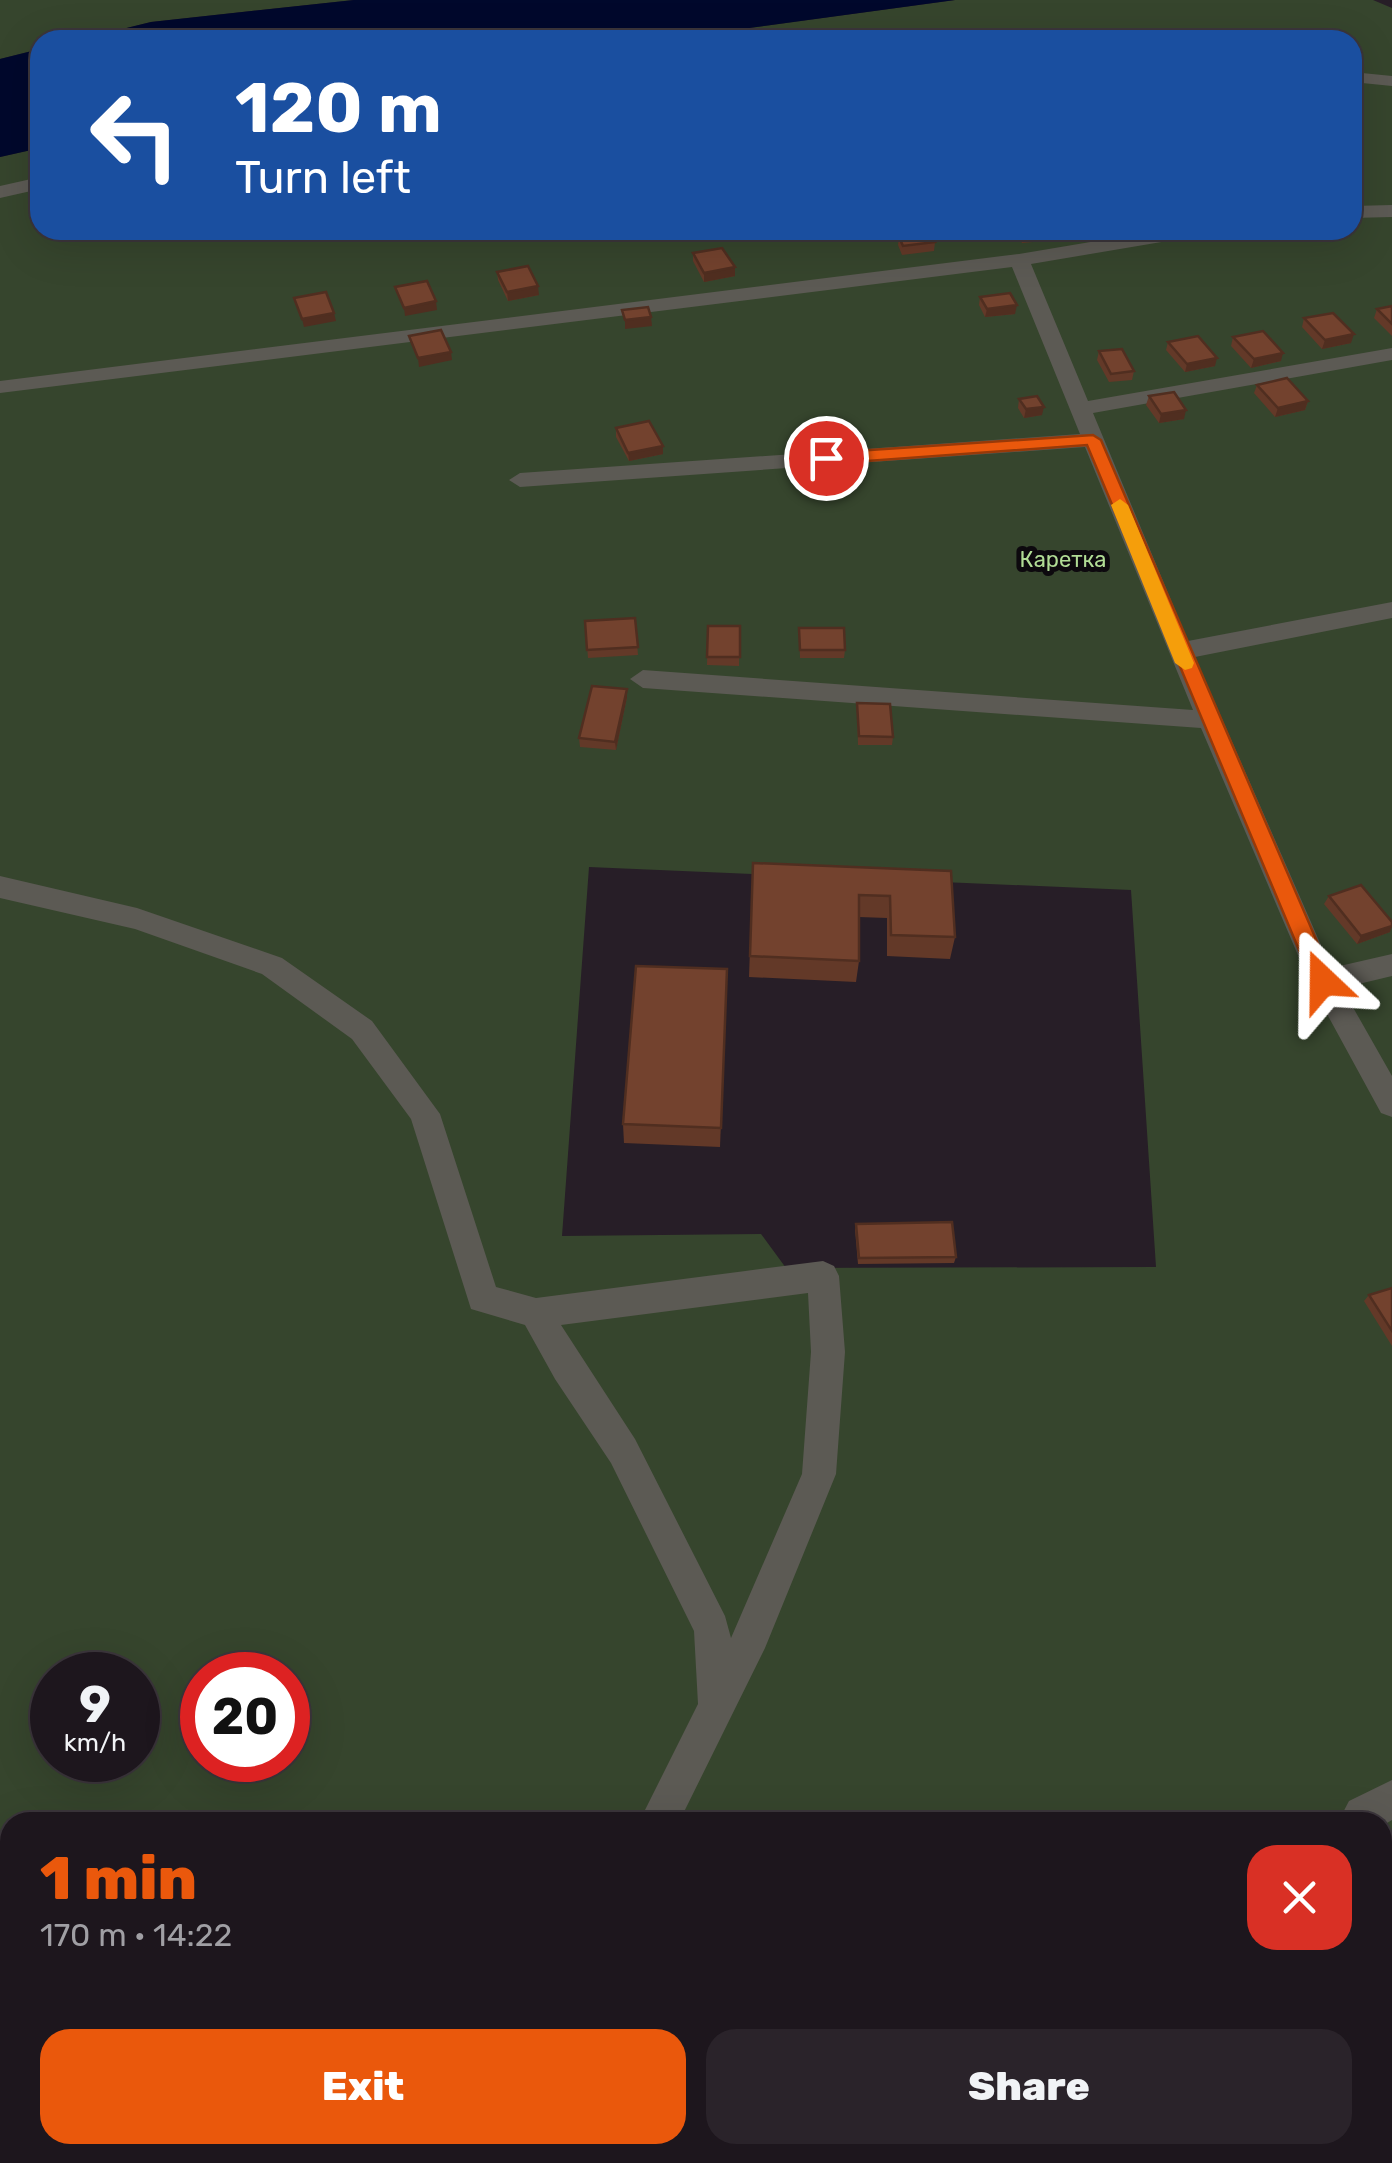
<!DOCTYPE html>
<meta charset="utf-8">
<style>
body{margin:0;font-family:Rubik,sans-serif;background:#2a232a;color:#f1f3f6;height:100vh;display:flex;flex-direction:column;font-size:38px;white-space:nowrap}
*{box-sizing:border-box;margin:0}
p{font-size:32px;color:#a09fa4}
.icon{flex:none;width:55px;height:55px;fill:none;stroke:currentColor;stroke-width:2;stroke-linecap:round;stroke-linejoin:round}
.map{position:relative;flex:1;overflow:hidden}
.side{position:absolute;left:0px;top:1812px;width:1392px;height:352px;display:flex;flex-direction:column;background:#1d161d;border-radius:30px 30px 0 0;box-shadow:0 10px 40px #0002,0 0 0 2px #3b353b}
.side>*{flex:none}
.hud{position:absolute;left:30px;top:30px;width:1332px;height:210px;border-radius:30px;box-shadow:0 10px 40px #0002,0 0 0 2px #3b353b;background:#1a4fa0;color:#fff;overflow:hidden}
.speed{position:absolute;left:30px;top:1652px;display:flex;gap:20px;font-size:50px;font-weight:700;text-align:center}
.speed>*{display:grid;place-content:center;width:130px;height:130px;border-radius:50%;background:#1d161d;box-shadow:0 10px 40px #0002,0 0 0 2px #3b353b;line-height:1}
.speed small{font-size:25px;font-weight:400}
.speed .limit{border:15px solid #d22;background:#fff;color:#111}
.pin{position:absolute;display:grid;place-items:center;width:85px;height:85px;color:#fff;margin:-42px;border:5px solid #fff;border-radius:50%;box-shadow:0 2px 10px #0007}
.me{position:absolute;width:110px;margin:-55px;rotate:337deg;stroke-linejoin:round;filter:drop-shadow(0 0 8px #0008)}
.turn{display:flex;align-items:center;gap:35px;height:210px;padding:0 40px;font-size:45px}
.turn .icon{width:130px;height:130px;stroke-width:2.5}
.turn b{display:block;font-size:70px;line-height:85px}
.round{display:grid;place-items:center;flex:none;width:105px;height:105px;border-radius:30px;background:#2a232a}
.overview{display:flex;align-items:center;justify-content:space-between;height:170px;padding:0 40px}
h1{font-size:60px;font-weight:800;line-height:75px;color:#ea580c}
.cta{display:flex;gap:20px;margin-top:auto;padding:20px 40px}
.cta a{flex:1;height:115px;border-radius:30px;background:#ea580c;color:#fff;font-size:40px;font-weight:800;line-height:115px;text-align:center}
.cta a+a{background:#2a232a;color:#f1f3f6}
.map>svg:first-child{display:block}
</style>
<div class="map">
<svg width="1392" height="2163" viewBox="0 0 1392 2163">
<rect width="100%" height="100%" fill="#271e27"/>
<g fill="#36452d" fill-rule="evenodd">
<polygon points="0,0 354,0 151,22 78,40 40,40 40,49 0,59"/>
<path d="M955 0H1373L1392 8V1963L1383 1968 1382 1822H10V2155H1152L1146 2163H0V157L40 148V230H1352V40H660ZM589 867 1131 890 1156 1267 786 1268 761 1234 562 1236ZM52 1675H138V1760H52ZM202 1675H288V1760H202Z"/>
</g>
<g fill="#00082c">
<polygon points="354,0 955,0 660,40 78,40 151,22"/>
<polygon points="40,49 40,148 0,157 0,59"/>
</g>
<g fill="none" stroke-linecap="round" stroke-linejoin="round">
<g fill="#5c5a54" fill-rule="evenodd">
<polygon points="1352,72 1392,76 1392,86 1352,82"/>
<polygon points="40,177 40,189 0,198 0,186"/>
<polygon points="1392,205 1392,217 1352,218 1352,206"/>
<polygon points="1162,230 1207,230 1197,236 1031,264 1088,401 1392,348 1392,360 1093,413 1188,641 1392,602 1392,618 1195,657 1331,968 1392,954 1392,976 1342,988 1392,1076 1392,1117 1381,1113 1309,981 1201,728 643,688 630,679 643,670 1193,710 1085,447 520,487 509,480 520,473 1080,434 1012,267 0,393 0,381 1019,254"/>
<path d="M0 876 137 908 282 958 372 1021 440 1114 496 1287 536 1298 823 1261 834 1266 839 1276 845 1352 836 1474 765 1648 679 1822H639L698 1704 694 1631 611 1463 555 1379 525 1325 471 1309 411 1119 352 1039 262 974 135 929 0 898ZM808 1293 811 1352 802 1474 731 1638 725 1616 635 1439 561 1325Z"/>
<polygon points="1392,1780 1392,1820 1382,1826 1382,1822 1338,1822 1349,1801"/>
<polygon points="1392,1995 1392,2037 1382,2041 1382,1999"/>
<polygon points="500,2155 544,2155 542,2163 498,2163"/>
<polygon points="1214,2155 1258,2155 1256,2163 1212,2163"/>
</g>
</g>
<g fill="#633928">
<polygon points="1019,230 1055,230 1056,231 1054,240 1022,243 1018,235"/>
<polygon points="899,237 935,242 934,251 902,255 898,245"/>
<polygon points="693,253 735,276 704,282 693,261"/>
<polygon points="497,272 539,295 508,301 498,280"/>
<polygon points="980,297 1015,314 985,317 979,305"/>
<polygon points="1392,306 1392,336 1374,318 1377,309"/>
<polygon points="1304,318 1351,343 1322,349 1302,327"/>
<polygon points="1233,337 1281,361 1251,368 1231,346"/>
<polygon points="1168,342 1215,366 1185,372 1166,350"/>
<polygon points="1099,351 1134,371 1132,380 1109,382 1097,360"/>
<polygon points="1257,385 1308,401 1305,410 1275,417 1254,393"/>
<polygon points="1149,396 1184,419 1159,423 1146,405"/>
<polygon points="1019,399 1042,415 1024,418 1018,408"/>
<polygon points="616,428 663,454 629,461 616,437"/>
<polygon points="635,618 638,655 588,658 585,621"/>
<polygon points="708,626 740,626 739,666 707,665"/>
<polygon points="799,628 845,650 844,658 800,658"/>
<polygon points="627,697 616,750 580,747 579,738"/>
<polygon points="857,703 893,737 892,745 858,745"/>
<polygon points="753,863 951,871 955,937 950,959 887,956 887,918 859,917 859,961 856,982 749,977"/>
<polygon points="1329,896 1390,932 1357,944 1324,904"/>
<polygon points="727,969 720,1147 624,1143 623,1124"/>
<polygon points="856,1224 956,1257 954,1263 858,1264 855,1230"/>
<polygon points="1392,1288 1392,1346 1364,1301 1369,1295"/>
</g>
<g fill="#502e20">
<polygon points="735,267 735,276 704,282 704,273"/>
<polygon points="538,286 539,295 508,301 507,292"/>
<polygon points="436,301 437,310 405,316 404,308"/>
<polygon points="1017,305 1015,314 985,317 987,309"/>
<polygon points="334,313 336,321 304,327 302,319"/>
<polygon points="651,317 652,326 625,329 625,320"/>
<polygon points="1354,334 1351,343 1322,349 1325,340"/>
<polygon points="451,352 452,360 419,367 418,358"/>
<polygon points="1283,353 1281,361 1251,368 1254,359"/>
<polygon points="1217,358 1215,366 1185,372 1187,364"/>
<polygon points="1308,401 1305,410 1275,417 1278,408"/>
<polygon points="1044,407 1042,415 1024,418 1026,409"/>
<polygon points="1186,410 1184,419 1159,423 1161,414"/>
<polygon points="663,446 663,454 629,461 628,453"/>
<polygon points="627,689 627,697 616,750 615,742"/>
<polygon points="1392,926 1390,932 1357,944 1361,936"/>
</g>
<g fill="#73422e" stroke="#502e20" stroke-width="2.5">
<polygon points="1022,230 1055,230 1056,231 1024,234"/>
<polygon points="930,233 935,242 903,246 899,237"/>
<polygon points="722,248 735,267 704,273 693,253"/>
<polygon points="528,266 538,286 507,292 497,272"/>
<polygon points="427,281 436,301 404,308 395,287"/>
<polygon points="326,292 334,313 302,319 294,298"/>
<polygon points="1010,293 1017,305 987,309 980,297"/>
<polygon points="1392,306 1392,324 1377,309"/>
<polygon points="648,307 651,317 625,320 622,310"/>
<polygon points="1333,313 1354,334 1325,340 1304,318"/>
<polygon points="441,330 451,352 418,358 409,336"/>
<polygon points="1263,331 1283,353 1254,359 1233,337"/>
<polygon points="1198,336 1217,358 1187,364 1168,342"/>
<polygon points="1122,349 1134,371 1111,374 1099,351"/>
<polygon points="1287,378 1308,401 1278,408 1257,385"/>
<polygon points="1174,392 1186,410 1161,414 1149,396"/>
<polygon points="1037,396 1044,407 1026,409 1019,399"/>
<polygon points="649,421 663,446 628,453 616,428"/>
<polygon points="635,618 638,647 587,650 585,621"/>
<polygon points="708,626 740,626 740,657 707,657"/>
<polygon points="799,628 844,628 845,650 800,650"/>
<polygon points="592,686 627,689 615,742 579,738"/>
<polygon points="857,703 890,704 893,737 859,736"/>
<polygon points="753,863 951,871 955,937 891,935 890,896 859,895 859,961 750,956"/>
<polygon points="1361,885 1392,922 1392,926 1361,936 1329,896"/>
<polygon points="636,966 727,969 721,1128 623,1124"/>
<polygon points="952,1222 956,1257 859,1258 856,1224"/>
<polygon points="1392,1288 1392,1331 1369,1295"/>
</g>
<polygon fill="#ea580c" stroke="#983908" stroke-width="2.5" points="1093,435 1101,440 1334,981 1330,987 1323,990 1312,981 1087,445 826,464 817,458 826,453"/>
<polygon fill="#f59e0b" points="1120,499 1128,505 1194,663 1192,668 1185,670 1175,663 1111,505"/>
<g text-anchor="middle" stroke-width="10" stroke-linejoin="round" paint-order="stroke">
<g font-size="22" fill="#b1dc95" stroke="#0d090e">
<text x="1063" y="567">Каретка</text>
</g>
</g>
</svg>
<div class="speed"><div>9<small>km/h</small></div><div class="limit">20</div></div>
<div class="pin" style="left:826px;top:458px;background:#d93025"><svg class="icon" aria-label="arrive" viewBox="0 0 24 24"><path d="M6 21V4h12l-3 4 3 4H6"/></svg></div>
<svg class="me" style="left:1323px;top:981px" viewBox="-20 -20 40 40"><path d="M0-17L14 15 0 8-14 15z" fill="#ea580c" stroke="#fff" stroke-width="4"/></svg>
<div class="hud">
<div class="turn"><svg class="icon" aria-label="left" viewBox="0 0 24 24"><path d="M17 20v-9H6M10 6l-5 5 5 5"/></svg><div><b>120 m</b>Turn left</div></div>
</div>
<section class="side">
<div class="overview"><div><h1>1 min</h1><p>170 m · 14:22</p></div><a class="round" style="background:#d93025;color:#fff"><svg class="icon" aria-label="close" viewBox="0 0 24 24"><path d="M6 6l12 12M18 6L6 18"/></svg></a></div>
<div class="cta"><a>Exit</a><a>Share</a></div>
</section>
</div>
